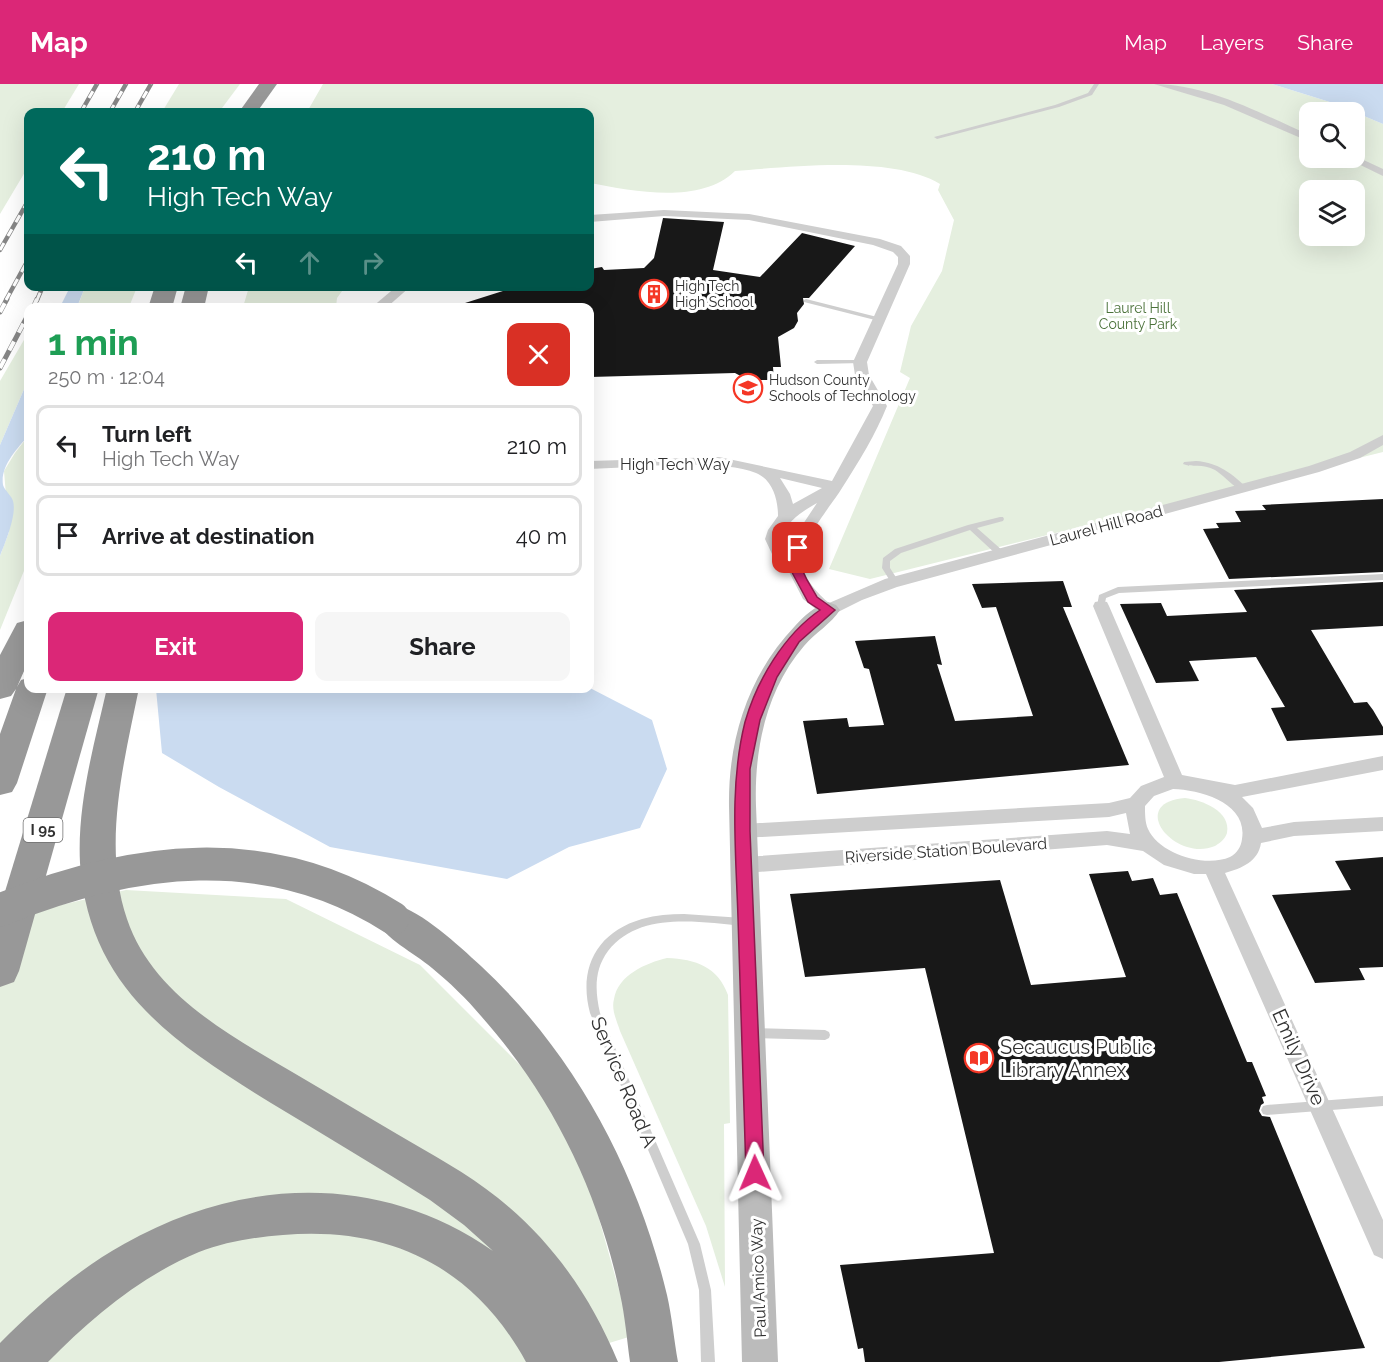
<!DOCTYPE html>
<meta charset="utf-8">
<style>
body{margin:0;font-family:Raleway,sans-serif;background:#f6f6f6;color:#202124;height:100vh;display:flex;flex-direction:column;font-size:22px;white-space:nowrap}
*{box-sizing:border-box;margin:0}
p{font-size:20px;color:#757577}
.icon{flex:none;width:33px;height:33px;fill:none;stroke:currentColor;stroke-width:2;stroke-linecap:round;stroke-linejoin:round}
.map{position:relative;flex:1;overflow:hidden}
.side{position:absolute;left:24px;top:219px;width:570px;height:390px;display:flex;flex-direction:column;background:#fff;border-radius:12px;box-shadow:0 6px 24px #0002}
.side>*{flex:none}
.guide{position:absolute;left:24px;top:24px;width:570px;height:183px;border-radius:12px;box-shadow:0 6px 24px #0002;background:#00695c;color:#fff;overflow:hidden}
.fabs{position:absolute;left:1299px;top:18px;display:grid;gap:12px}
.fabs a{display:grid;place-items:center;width:66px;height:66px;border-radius:12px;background:#fff;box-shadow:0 6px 24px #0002;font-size:30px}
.pin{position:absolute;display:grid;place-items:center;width:51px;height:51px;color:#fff;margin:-26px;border-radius:12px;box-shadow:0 3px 9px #0006}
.me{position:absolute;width:66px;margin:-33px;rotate:359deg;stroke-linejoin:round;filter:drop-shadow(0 0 4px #0008)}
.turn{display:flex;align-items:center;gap:21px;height:126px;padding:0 24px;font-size:27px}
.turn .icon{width:78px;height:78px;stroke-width:2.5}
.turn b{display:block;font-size:42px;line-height:51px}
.lanes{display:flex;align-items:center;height:57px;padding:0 24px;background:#0003;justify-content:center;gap:30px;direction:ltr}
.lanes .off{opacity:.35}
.round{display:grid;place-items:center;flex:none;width:63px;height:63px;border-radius:12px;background:#f6f6f6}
.head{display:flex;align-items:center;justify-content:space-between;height:102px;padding:0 24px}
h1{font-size:36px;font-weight:700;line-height:45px;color:#1e9e55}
.action{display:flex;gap:12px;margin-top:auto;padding:12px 24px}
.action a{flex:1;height:69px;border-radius:12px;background:#db2777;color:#fff;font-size:24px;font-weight:700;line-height:69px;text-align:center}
.action a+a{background:#f6f6f6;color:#202124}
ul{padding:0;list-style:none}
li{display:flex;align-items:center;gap:18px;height:81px;margin:0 12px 9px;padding:0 12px;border:3px solid #e0e0e0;border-radius:12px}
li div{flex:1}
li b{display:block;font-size:22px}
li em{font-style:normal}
header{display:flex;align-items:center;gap:36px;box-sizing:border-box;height:84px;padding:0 30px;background:#db2777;color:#fff}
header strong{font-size:28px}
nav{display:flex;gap:33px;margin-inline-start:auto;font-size:21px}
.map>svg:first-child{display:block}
</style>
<header>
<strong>Map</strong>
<nav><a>Map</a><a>Layers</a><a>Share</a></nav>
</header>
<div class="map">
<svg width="1383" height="1278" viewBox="0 0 1383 1278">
<rect width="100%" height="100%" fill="#fff"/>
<g fill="#e5efdf" fill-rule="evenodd">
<polygon points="0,0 79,0 62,28 28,28 28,83 0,130"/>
<polygon points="179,0 240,0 219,28 162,28"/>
<path d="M323 0H1272L1333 19 1383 40V368L870 495 829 485 910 294 900 288 911 242 942 187 954 136 938 106 940 100C892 71 790 83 735 87 700 121 633 107 590 99V28H307ZM1310 28H1354V74H1310ZM1310 106H1354V152H1310Z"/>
<polygon points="85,203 137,203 129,223 77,224"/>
<polygon points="249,203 249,202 345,203 337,214 336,223 243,223"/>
<polygon points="28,249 28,296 0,361 0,297"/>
<polygon points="28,352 28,477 0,546 0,472 9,448 4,387 15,369"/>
<path d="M1185 714C1202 716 1231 727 1227 749 1225 755 1220 759 1215 762 1175 779 1126 719 1185 714Z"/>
<polygon points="126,806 286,815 420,881 535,996 585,1085 632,1252 547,1278 0,1278 0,835"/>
<path d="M667 874C696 875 718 883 728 911L730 1039 724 1040 725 1203 706 1142 620 947C617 937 611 926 614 915 618 891 646 879 667 874Z"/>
</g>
<g fill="#cadbf0">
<polygon points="1272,0 1383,0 1383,40 1333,19"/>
<polygon points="70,203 85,203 77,223 60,223"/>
<path d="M28 296V352C17 365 0 382 3 401 5 407 11 411 13 417 17 431 5 459 0 472V361Z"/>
<polygon points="590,604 652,636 667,685 640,744 569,763 507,795 330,763 219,703 162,669 156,605"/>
</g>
<g fill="#181818">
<polygon points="663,134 724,138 713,186 760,193 802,149 855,162 809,214 803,214 804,220 797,229 798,237 794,244 778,253 781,283 773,283 774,296 748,296 735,289 590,293 590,224 465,224 465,219 519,202 590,202 590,185 602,183 604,186 644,184 654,174"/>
<polygon points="1383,415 1383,488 1229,495 1203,445 1219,444 1216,439 1241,438 1235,427 1266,426 1262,421"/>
<polygon points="1063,497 1072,523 1063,523 1129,681 817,710 803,637 847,634 849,643 884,641 869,585 864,584 855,557 935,552 942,581 937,580 955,637 1033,632 996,523 982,524 972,500"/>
<polygon points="1383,498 1383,542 1311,546 1354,619 1367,618 1373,626 1383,643 1383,651 1287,657 1271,624 1285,623 1256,573 1189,577 1199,597 1156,599 1120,520 1161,519 1167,532 1247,528 1234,506"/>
<polygon points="1383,773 1383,883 1359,884 1365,896 1315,899 1272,811 1351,806 1335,777"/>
<polygon points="1128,787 1132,797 1153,794 1160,811 1177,809 1247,978 1252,978 1266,1012 1262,1013 1264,1019 1261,1021 1259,1027 1262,1032 1270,1033 1365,1264 1219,1278 865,1278 863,1264 858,1265 840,1181 994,1169 925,884 805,893 790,810 1000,796 1031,901 1126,893 1089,790"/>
</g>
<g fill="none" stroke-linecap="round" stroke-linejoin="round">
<g fill="#cecece" fill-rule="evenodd">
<polygon points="1094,0 1099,0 1092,11 1059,23 937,55 934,53 1055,21 1088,9"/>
<polygon points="806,215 881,234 882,235 879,237 804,218 804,216"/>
<polygon points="860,276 862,277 862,279 817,280 814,278 817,276"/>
<path d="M1196 377C1217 378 1233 390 1248 405L1247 407C1236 407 1225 392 1215 386 1203 379 1191 384 1183 380L1184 378Z"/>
<polygon points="1000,433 1003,433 1004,435 1003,437 977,444 1003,467 1004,469 1003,471 997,471 970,446 901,469 890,477 890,484 899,498 898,500 892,500 882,484 883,474 895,465 968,441"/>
<polygon points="1383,490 1383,496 1119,509 1106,514 1104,524 1098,524 1097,522 1099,511 1118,503"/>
<path d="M684 830 743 834 747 835 748 838 747 841 743 842C699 838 639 827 608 867 594 886 595 907 600 929L700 1160 711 1206 715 1278H701L699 1206 688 1160 590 929C578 884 597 848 642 835 656 831 670 830 684 830Z"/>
<polygon points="753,944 825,946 829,948 830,951 829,954 825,956 753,954 749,952 748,949 749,946"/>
<polygon points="1383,1012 1383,1022 1267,1031 1263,1030 1261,1026 1263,1022 1267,1021"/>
</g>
<g fill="#cecece" fill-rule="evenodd">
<path d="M1154 0C1208 0 1261 30 1310 51V58L1224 21Z"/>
<polygon points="1355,72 1383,85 1383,92 1346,74"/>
<path d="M664 126 749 130 880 155 901 162 910 172V180L867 278 869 291 887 322C876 350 858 379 842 404 831 422 798 460 802 482 806 497 818 510 829 519L885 495 1309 382 1350 368 1383 351V361L1360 374 1319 388 897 503 862 516 834 530H822L803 515 787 484 772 470 765 455 768 446 778 432C778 416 773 396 756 389 718 374 633 384 590 385V377L719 373 832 397 873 322 855 291 853 278 898 180V173L893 168 873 161 749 136 664 132 590 138V131ZM780 394 822 404 793 420 790 410ZM817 419 797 449 789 468 781 455C787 437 801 428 817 419Z"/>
<polygon points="397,202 411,202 386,224 371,224"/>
<path d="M1101 517 1107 518 1109 522 1182 691 1235 701 1383 672V686L1242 713 1253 724 1262 744 1294 738 1383 733V747L1294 752 1261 759C1258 778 1242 784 1225 789L1383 1136V1175L1374 1171 1206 790H1194L1164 781 1143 767 1107 761 745 789 738 786 735 781 738 776 745 773 1107 747 1130 750 1126 729 1109 733 743 754 736 752 733 747 736 742 743 740 1109 719 1130 714 1141 702 1164 693 1093 522 1095 518ZM1173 705C1201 706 1248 719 1242 755 1241 763 1237 769 1230 773 1205 784 1159 770 1148 745 1145 739 1145 729 1145 722L1154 712Z"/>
</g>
<path fill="#bbb" fill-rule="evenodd" d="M828 518 836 521 840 526C831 540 815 549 804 562 766 606 754 666 756 722L778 1278H742L729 722C728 656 748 591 795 542 804 532 815 522 828 518Z"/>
<g fill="#989898" fill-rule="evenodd">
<polygon points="259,0 277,0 257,28 239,28"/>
<polygon points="155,202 178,202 172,224 148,224"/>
<polygon points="186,202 209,202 204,224 180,224"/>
<polygon points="28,536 28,578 17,603 21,596 28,594 28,604 48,604 17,699 12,708 0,711 0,650 16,605 11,612 0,615 0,571 17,539"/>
<polygon points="67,604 99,604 19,887 14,898 0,903 0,824"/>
<path d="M107 604H139C124 678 102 761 127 835 153 912 233 953 299 992 332 1011 364 1031 397 1050 431 1070 467 1089 498 1114 553 1158 591 1213 618 1278H526C474 1183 390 1142 283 1151 255 1153 225 1158 199 1168 141 1192 91 1234 48 1278H0V1259C37 1222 77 1186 124 1160 241 1093 380 1088 493 1167L464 1141 430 1116C378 1083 324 1051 271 1019 174 959 89 904 80 779 77 720 94 661 107 604Z"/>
<path d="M393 819C424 829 457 860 481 882 575 970 637 1086 667 1211 672 1233 674 1256 678 1278H630C627 1256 625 1232 620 1210 598 1106 552 1012 481 932 467 915 449 898 432 884 413 868 386 856 374 834L380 824Z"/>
</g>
<g stroke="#868686" stroke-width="4.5">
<g id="rail-far1">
<polyline points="81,28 97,0"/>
<polyline points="110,28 126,0"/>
<polyline points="135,28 151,0"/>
<polyline points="0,166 28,117"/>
<polyline points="6,216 28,176"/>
<polyline points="37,216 43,202"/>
</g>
</g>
<g stroke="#868686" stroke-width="5">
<g id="rail">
<polyline points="33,224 37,215"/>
<polyline points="0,228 7,215"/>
<polyline points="0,284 28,231"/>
</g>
</g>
<use href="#rail-far1" stroke="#fff" stroke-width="3" stroke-dasharray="8" stroke-linecap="butt"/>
<use href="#rail" stroke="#fff" stroke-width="4" stroke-dasharray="10" stroke-linecap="butt"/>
<path stroke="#989898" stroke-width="33" d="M0 826C131 773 268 754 393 834"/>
</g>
<path fill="#db2777" stroke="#8e194d" stroke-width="1.5" d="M798 460 804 464 800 481 807 496 817 513 835 526 799 558 777 593 760 636 750 685V747L764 1089 761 1095 755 1097 748 1095 746 1089C743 1004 741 919 738 834 736 769 729 702 745 638 757 596 784 551 820 526L808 518 788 481 792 464Z"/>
<defs>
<g id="building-ring" transform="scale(1.5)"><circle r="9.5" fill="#fff" stroke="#f53726" stroke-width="1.5"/><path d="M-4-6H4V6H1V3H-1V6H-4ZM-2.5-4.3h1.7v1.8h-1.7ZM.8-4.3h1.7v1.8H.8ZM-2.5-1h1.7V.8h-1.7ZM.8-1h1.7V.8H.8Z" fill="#f53726"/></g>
<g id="school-ring" transform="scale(1.5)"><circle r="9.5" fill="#fff" stroke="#f53726" stroke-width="1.5"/><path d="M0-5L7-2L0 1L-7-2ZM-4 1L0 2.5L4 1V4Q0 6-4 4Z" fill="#f53726"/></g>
<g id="library-ring" transform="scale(1.5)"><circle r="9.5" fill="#fff" stroke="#f53726" stroke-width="1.5"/><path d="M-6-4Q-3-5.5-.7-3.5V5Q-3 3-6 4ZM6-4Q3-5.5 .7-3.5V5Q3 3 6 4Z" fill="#f53726"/></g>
</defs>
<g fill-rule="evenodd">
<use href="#building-ring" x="654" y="210"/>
<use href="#school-ring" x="748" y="304"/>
<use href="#library-ring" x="979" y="974"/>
</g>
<g text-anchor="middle" stroke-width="6" stroke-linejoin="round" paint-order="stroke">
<g font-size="14" fill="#313131" stroke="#fff" text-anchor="start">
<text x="675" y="207">High Tech<tspan x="675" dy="16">High School</tspan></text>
<text x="769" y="301">Hudson County<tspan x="769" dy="16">Schools of Technology</tspan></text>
</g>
<g font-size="14" fill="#4b723a" stroke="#fff">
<text x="1138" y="229">Laurel Hill<tspan x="1138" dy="16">County Park</tspan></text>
</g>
<rect fill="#fff" stroke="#6f6f6f" stroke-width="1.5" x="23.5" y="734" width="39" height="24" rx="4.5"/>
<g font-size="15" font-weight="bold" fill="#313131">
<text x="43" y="751">I 95</text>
</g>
<g font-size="16" fill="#313131" stroke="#fff">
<text x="675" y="386">High Tech Way</text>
<text transform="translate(1106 441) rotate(-15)" y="6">Laurel Hill Road</text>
<text transform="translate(946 766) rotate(-4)" y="6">Riverside Station Boulevard</text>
<text transform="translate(758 1194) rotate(-92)" y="6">Paul Amico Way</text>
</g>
<g font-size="20" fill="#313131" stroke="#fff" text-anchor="start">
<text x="1000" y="970">Secaucus Public<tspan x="1000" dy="23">Library Annex</tspan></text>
</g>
<g font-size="20" fill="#313131" stroke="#fff">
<text transform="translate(1299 973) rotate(66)" y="7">Emily Drive</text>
<text transform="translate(624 998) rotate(67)" y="7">Service Road A</text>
</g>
</g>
</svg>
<div class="fabs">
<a><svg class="icon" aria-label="search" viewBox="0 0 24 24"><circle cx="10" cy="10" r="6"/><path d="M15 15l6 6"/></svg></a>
<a><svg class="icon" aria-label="layers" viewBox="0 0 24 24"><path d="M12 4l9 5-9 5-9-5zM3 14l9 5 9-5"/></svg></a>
</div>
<div class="pin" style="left:798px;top:464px;background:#d93025"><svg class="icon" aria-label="arrive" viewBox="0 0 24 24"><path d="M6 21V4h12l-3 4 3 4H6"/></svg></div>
<svg class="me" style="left:755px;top:1089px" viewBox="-20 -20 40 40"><path d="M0-17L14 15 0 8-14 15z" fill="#db2777" stroke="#fff" stroke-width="4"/></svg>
<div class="guide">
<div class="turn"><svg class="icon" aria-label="left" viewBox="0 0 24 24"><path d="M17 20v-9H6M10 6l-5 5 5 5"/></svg><div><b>210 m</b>High Tech Way</div></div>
<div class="lanes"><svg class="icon" aria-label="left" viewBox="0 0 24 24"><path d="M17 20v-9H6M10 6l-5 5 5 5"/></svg><svg class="icon off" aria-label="ahead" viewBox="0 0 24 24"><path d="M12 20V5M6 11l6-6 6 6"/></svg><svg class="icon off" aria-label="right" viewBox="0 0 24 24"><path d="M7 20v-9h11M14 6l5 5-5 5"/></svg></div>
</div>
<section class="side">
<div class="head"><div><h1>1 min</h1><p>250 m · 12:04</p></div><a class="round" style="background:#d93025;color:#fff"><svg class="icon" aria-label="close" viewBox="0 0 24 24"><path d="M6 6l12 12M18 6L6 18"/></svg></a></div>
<ul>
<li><svg class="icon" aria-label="left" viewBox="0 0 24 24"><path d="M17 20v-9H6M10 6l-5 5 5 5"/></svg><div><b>Turn left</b><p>High Tech Way</p></div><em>210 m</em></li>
<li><svg class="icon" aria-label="arrive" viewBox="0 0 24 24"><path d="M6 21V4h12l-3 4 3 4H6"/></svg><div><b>Arrive at destination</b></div><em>40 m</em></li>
</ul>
<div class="action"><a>Exit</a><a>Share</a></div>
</section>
</div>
